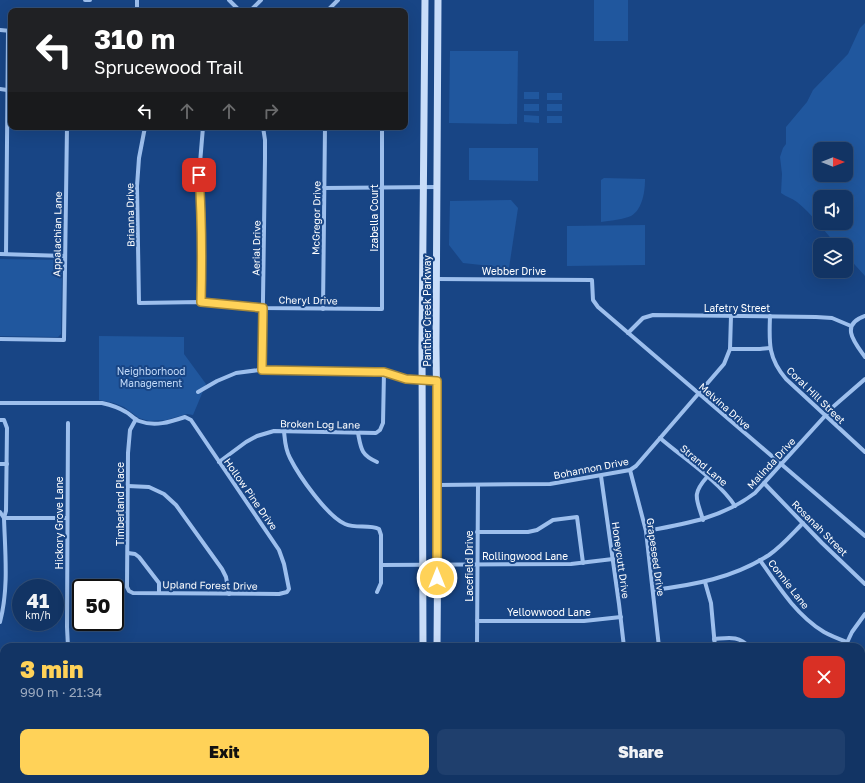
<!DOCTYPE html>
<meta charset="utf-8">
<style>
body{margin:0;font-family:"Golos Text",sans-serif;background:#1f3f6d;color:#f1f3f6;height:100vh;display:flex;flex-direction:column;font-size:15px;white-space:nowrap}
*{box-sizing:border-box;margin:0}
p{font-size:13px;color:#9caabf}
.icon{flex:none;width:22px;height:22px;fill:none;stroke:currentColor;stroke-width:2;stroke-linecap:round;stroke-linejoin:round}
.map{position:relative;flex:1;overflow:hidden}
.details{position:absolute;left:0px;top:643px;width:865px;height:140px;display:flex;flex-direction:column;background:#123464;border-radius:12px 12px 0 0;box-shadow:0 4px 16px #0002,0 0 0 1px #314f78}
.details>*{flex:none}
.top-card{position:absolute;left:8px;top:8px;width:400px;height:122px;border-radius:8px;box-shadow:0 4px 16px #0002,0 0 0 1px #314f78;background:#202124;color:#fff;overflow:hidden}
.needle{width:26px;rotate:90deg}
.fabs{position:absolute;left:813px;top:142px;display:grid;gap:8px}
.fabs a{display:grid;place-items:center;width:40px;height:40px;border-radius:8px;background:#123464;box-shadow:0 4px 16px #0002,0 0 0 1px #314f78;font-size:20px}
.speed{position:absolute;left:12px;top:579px;display:flex;gap:8px;font-size:20px;font-weight:700;text-align:center}
.speed>*{display:grid;place-content:center;width:52px;height:52px;border-radius:50%;background:#123464;box-shadow:0 4px 16px #0002,0 0 0 1px #314f78;line-height:1}
.speed small{font-size:10px;font-weight:400}
.speed .limit{border:2px solid #111;border-radius:6px;background:#fff;color:#111}
.pin{position:absolute;display:grid;place-items:center;width:34px;height:34px;color:#fff;margin:-17px;border-radius:8px;box-shadow:0 2px 6px #0006}
.me{position:absolute;width:44px;margin:-22px;rotate:0deg;stroke-linejoin:round;filter:drop-shadow(0 0 3px #0008)}
.turn{display:flex;align-items:center;gap:14px;height:84px;padding:0 20px;font-size:18px}
.turn .icon{width:52px;height:52px;stroke-width:2.5}
.turn b{display:block;font-size:28px;line-height:34px}
.lanes{display:flex;align-items:center;height:38px;padding:0 20px;background:#0003;justify-content:center;gap:20px;direction:ltr}
.lanes .off{opacity:.35}
.round{display:grid;place-items:center;flex:none;width:42px;height:42px;border-radius:8px;background:#1f3f6d}
.summary{display:flex;align-items:center;justify-content:space-between;height:68px;padding:0 20px}
h1{font-size:24px;font-weight:800;line-height:30px;color:#ffd258}
.action{display:flex;gap:8px;margin-top:auto;padding:8px 20px}
.action a{flex:1;height:46px;border-radius:8px;background:#ffd258;color:#111;font-size:16px;font-weight:800;line-height:46px;text-align:center}
.action a+a{background:#1f3f6d;color:#f1f3f6}
.map>svg:first-child{display:block}
</style>
<div class="map">
<svg width="865" height="783" viewBox="0 0 865 783">
<rect width="100%" height="100%" fill="#184585"/>
<g fill="#20579e" fill-rule="evenodd">
<rect x="594" y="0" width="34" height="41"/>
<path d="M865 23V276L846 255V245H837C824 231 812 214 797 202 792 198 786 197 781 193L782 174 780 157 783 148 786 144V127L807 102 813 90 848 54 860 28ZM820 149H846V175H820ZM820 197H846V223H820Z"/>
<polygon points="450,51 518,51 517,124 449,123"/>
<rect x="524" y="92" width="15" height="7"/>
<rect x="547" y="93" width="15" height="7"/>
<rect x="524" y="104" width="15" height="7"/>
<rect x="547" y="104" width="15" height="7"/>
<polygon points="524,115 539,116 539,123 524,122"/>
<rect x="547" y="116" width="15" height="7"/>
<polygon points="469,148 538,148 538,181 469,180"/>
<path d="M604 178 645 179C645 190 643 209 631 216 625 219 609 221 601 222V180Z"/>
<polygon points="511,200 518,208 509,268 463,263 449,245 450,201"/>
<polygon points="645,225 645,265 567,266 567,226"/>
<polygon points="0,259 61,260 62,273 61,334 58,337 0,336"/>
<polygon points="99,336 184,337 184,354 206,384 193,415 187,414 166,420 149,421 139,418 124,407 114,403 99,400"/>
<polygon points="865,713 865,768 861,770 861,716"/>
<polygon points="770,779 844,779 837,783 765,783"/>
</g>
<g fill="none" stroke-linecap="round" stroke-linejoin="round">
<g stroke="#9dbfed" stroke-width="4">
<polyline points="85,0 90,0"/>
<polyline points="229,0 240,11"/>
<polyline points="137,11 137,0"/>
<polyline points="250,11 261,0"/>
<polyline points="327,11 338,0"/>
<polyline points="0,30 11,31"/>
<polyline points="0,89 7,90"/>
<polyline points="145,127 139,158 137,186 139,303 201,302 263,308 382,309 382,127"/>
<polyline points="324,188 437,187"/>
<polyline points="0,254 65,256"/>
<polyline points="6,254 8,31"/>
<polyline points="437,279 592,280 593,300 598,307 865,536"/>
<polyline points="201,302 203,249 202,214 199,175 203,127"/>
<polyline points="323,309 325,127"/>
<path d="M770 316C769 343 768 358 786 379L865 452"/>
<path d="M865 316C839 325 855 343 865 357"/>
<polyline points="628,333 643,318 653,315 816,317 832,318 851,326"/>
<polyline points="0,339 64,340 67,127"/>
<polyline points="730,349 760,349 770,348"/>
<polyline points="262,370 265,158 265,140 263,127"/>
<polyline points="198,392 217,381 236,373 259,370 375,372 384,372 406,379 422,381"/>
<path d="M0 403H102C111 405 118 407 126 412 130 414 134 419 139 421 155 427 170 422 185 417L191 420 279 550 284 564 289 589 287 592 279 594 133 593 129 591 127 587 128 453 130 430 136 419"/>
<path d="M0 420H4L7 428 6 511 4 518C5 552 9 588 0 622"/>
<polyline points="68,423 67,627 68,647"/>
<path d="M284 431C285 441 285 449 290 458 299 476 327 516 345 524 356 529 369 524 379 529L381 535V583L377 592"/>
<path d="M358 433C361 449 361 455 377 462"/>
<path d="M660 438C683 458 719 481 735 506"/>
<polyline points="219,462 246,442 257,436 274,431 376,433 380,430 383,423 384,372"/>
<polyline points="0,464 7,464"/>
<polyline points="630,470 646,531 659,647"/>
<polyline points="601,476 619,604 624,647"/>
<polyline points="764,483 822,543 865,584"/>
<polyline points="437,485 550,484 630,470 636,466 724,364 730,349 731,316"/>
<polyline points="128,486 149,487 164,494 176,505 222,569 226,577 229,594"/>
<polyline points="0,512 4,518"/>
<polyline points="4,518 67,518"/>
<path d="M703 520C697 499 691 495 707 477"/>
<path d="M646 531C685 524 722 518 755 493L834 406 865 379"/>
<polyline points="477,532 528,532 537,530 553,520 577,517 583,563"/>
<polyline points="128,553 135,554 139,557 159,583 159,592"/>
<path d="M760 560C778 586 796 615 824 632 831 636 839 639 847 642"/>
<polyline points="382,565 571,564 613,559"/>
<polyline points="705,582 711,603 715,647"/>
<path d="M653 590C694 585 733 578 769 555 782 546 792 534 803 523"/>
<polyline points="477,621 584,621 621,617"/>
<path d="M714 639C728 638 739 635 749 647"/>
<polyline points="477,647 478,485"/>
<polyline points="845,647 852,632 865,614"/>
<polyline points="0,709 4,709"/>
<polyline points="0,774 4,774"/>
<polyline points="65,779 66,783"/>
<polyline points="133,779 133,783"/>
<polyline points="348,779 369,783"/>
<polyline points="577,779 578,783"/>
<polyline points="318,783 318,779"/>
<polyline points="595,783 627,779"/>
</g>
<g stroke="#c9ddf9" stroke-width="7">
<polyline points="423,647 422,348 425,0"/>
<polyline points="437,647 438,514 436,347 438,0"/>
<polyline points="421,783 421,779"/>
<polyline points="436,783 436,779"/>
</g>
</g>
<g fill="none" stroke-linecap="round" stroke-linejoin="round">
<g stroke="#a68839" stroke-width="10">
<path id="route" d="M199 175C202 218 202 259 201 302L263 308 262 370 375 372H384L406 379 437 381V578"/>
</g>
<use href="#route" stroke="#ffd258" stroke-width="7"/>
</g>
<g text-anchor="middle" stroke-width="4" stroke-linejoin="round" paint-order="stroke">
<g font-size="10" fill="#fff" stroke="#184585">
<text transform="translate(130 215) rotate(-91)" y="4">Brianna Drive</text>
<text transform="translate(316 218) rotate(-89)" y="4">McGregor Drive</text>
<text transform="translate(374 218) rotate(-90)" y="4">Izabella Court</text>
<text transform="translate(57 234) rotate(-89)" y="4">Appalachian Lane</text>
<text transform="translate(256 248) rotate(-89)" y="4">Aerial Drive</text>
<text x="514" y="275">Webber Drive</text>
<text transform="translate(308 300) rotate(1)" y="4">Cheryl Drive</text>
<text x="737" y="312">Lafetry Street</text>
<text transform="translate(427 311) rotate(-90)" y="4">Panther Creek Parkway</text>
<text transform="translate(816 395) rotate(44)" y="4">Coral Hill Street</text>
<text transform="translate(725 406) rotate(41)" y="4">Melvina Drive</text>
<text transform="translate(320 424) rotate(1)" y="4">Broken Log Lane</text>
<text transform="translate(771 463) rotate(-47)" y="4">Malinda Drive</text>
<text transform="translate(704 465) rotate(40)" y="4">Strand Lane</text>
<text transform="translate(591 468) rotate(-11)" y="4">Bohannon Drive</text>
<text transform="translate(251 494) rotate(55)" y="4">Hollow Pine Drive</text>
<text transform="translate(120 504) rotate(-90)" y="4">Timberland Place</text>
<text transform="translate(59 523) rotate(-90)" y="4">Hickory Grove Lane</text>
<text transform="translate(820 528) rotate(45)" y="4">Rosanah Street</text>
<text x="525" y="560">Rollingwood Lane</text>
<text transform="translate(656 557) rotate(82)" y="4">Grapeseed Drive</text>
<text transform="translate(621 560) rotate(82)" y="4">Honeycutt Drive</text>
<text transform="translate(469 566) rotate(-90)" y="4">Lacefield Drive</text>
<text transform="translate(789 584) rotate(52)" y="4">Connie Lane</text>
<text transform="translate(210 585) rotate(1)" y="4">Upland Forest Drive</text>
<text x="549" y="616">Yellowwood Lane</text>
</g>
<g font-size="10" fill="#c2daf9" stroke="#184585">
<text x="151" y="375">Neighborhood<tspan x="151" dy="12">Management</tspan></text>
</g>
</g>
</svg>
<div class="fabs">
<a><svg class="needle" viewBox="-14 -14 28 28"><path d="M0-13l5 13h-10z" fill="#e53935"/><path d="M0 13l5-13h-10z" fill="#9caabf"/></svg></a>
<a><svg class="icon" aria-label="sound" viewBox="0 0 24 24"><path d="M4 9h4l5-4v14l-5-4H4zM17 9q2 3 0 6"/></svg></a>
<a><svg class="icon" aria-label="layers" viewBox="0 0 24 24"><path d="M12 4l9 5-9 5-9-5zM3 14l9 5 9-5"/></svg></a>
</div>
<div class="speed"><div>41<small>km/h</small></div><div class="limit">50</div></div>
<div class="pin" style="left:199px;top:175px;background:#d93025"><svg class="icon" aria-label="arrive" viewBox="0 0 24 24"><path d="M6 21V4h12l-3 4 3 4H6"/></svg></div>
<svg class="me" style="left:437px;top:578px" viewBox="-20 -20 40 40"><circle r="17" fill="#ffd258" stroke="#fff" stroke-width="3"/><path d="M0-11L8 9 0 5-8 9z" fill="#fff"/></svg>
<div class="top-card">
<div class="turn"><svg class="icon" aria-label="left" viewBox="0 0 24 24"><path d="M17 20v-9H6M10 6l-5 5 5 5"/></svg><div><b>310 m</b>Sprucewood Trail</div></div>
<div class="lanes"><svg class="icon" aria-label="left" viewBox="0 0 24 24"><path d="M17 20v-9H6M10 6l-5 5 5 5"/></svg><svg class="icon off" aria-label="ahead" viewBox="0 0 24 24"><path d="M12 20V5M6 11l6-6 6 6"/></svg><svg class="icon off" aria-label="ahead" viewBox="0 0 24 24"><path d="M12 20V5M6 11l6-6 6 6"/></svg><svg class="icon off" aria-label="right" viewBox="0 0 24 24"><path d="M7 20v-9h11M14 6l5 5-5 5"/></svg></div>
</div>
<section class="details">
<div class="summary"><div><h1>3 min</h1><p>990 m · 21:34</p></div><a class="round" style="background:#d93025;color:#fff"><svg class="icon" aria-label="close" viewBox="0 0 24 24"><path d="M6 6l12 12M18 6L6 18"/></svg></a></div>
<div class="action"><a>Exit</a><a>Share</a></div>
</section>
</div>
